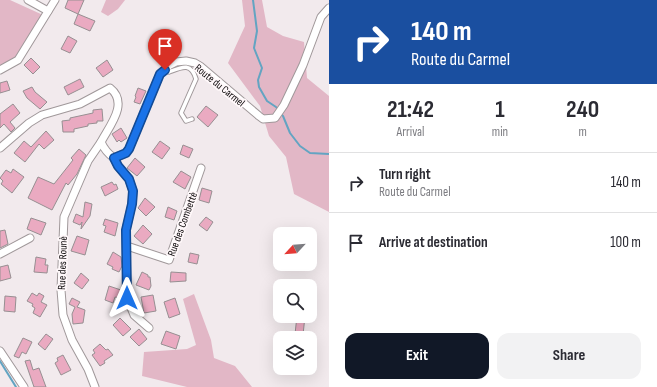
<!DOCTYPE html>
<meta charset="utf-8">
<style>
body{margin:0;font-family:"Sofia Sans Condensed",sans-serif;background:#f2f2f3;color:#2b2b33;height:100vh;display:flex;flex-direction:column;font-size:15px;white-space:nowrap}
*{box-sizing:border-box;margin:0}
p{font-size:13px;color:#7c7c81}
.icon{flex:none;width:22px;height:22px;fill:none;stroke:currentColor;stroke-width:2;stroke-linecap:round;stroke-linejoin:round}
.map{position:relative;flex:1;overflow:hidden}
.details{display:flex;flex-direction:column;background:#fff;width:328px}
.details>*{flex:none}
.top-card{background:#1a4fa0;color:#fff;overflow:hidden}
.needle{width:26px;rotate:244deg}
.buttons{position:absolute;left:273px;top:227px;display:grid;gap:8px}
.buttons a{display:grid;place-items:center;width:44px;height:44px;border-radius:8px;background:#fff;box-shadow:0 4px 16px #0002;font-size:20px}
.pin{position:absolute;display:grid;place-items:center;width:34px;height:34px;color:#fff;margin:-41px -17px;border-radius:50% 50% 50% 0;rotate:-45deg;box-shadow:0 0 4px #0007}
.pin .icon{rotate:45deg}
.me{position:absolute;width:44px;margin:-22px;rotate:0deg;stroke-linejoin:round;filter:drop-shadow(0 0 3px #0008)}
.turn{display:flex;align-items:center;gap:14px;height:84px;padding:0 16px;font-size:18px}
.turn .icon{width:52px;height:52px;stroke-width:2.5}
.turn b{display:block;font-size:28px;line-height:34px}
.eta{display:flex;justify-content:space-evenly;align-items:center;height:68px;text-align:center}
.eta b{font-size:24px;font-weight:700;line-height:28px}
.button{display:flex;gap:8px;margin-top:auto;padding:8px 16px}
.button a{flex:1;height:46px;border-radius:12px;background:#111827;color:#fff;font-size:16px;font-weight:700;line-height:46px;text-align:center}
.button a+a{background:#f2f2f3;color:#2b2b33}
ul{padding:0;list-style:none}
li{display:flex;align-items:center;gap:12px;height:60px;padding:0 16px;border-top:1px solid #e1e1e2}
li div{flex:1}
li b{display:block;font-size:15px}
li em{font-style:normal}
main{display:flex;flex:1;min-height:0}
.map>svg:first-child{display:block}
</style>
<main>
<div class="map">
<svg width="329" height="387" viewBox="0 0 329 387">
<rect width="100%" height="100%" fill="#f2eaed"/>
<g fill="#e2b7c6">
<polygon points="0,0 10,0 43,15 16,58 0,65"/>
<polygon points="106,0 125,0 118,9 108,16 101,12"/>
<polygon points="242,0 262,0 267,27 283,36 304,42 307,78 329,96 329,212 294,194 286,157 269,136 260,106 228,63 245,26"/>
<polygon points="194,294 211,340 214,358 235,366 252,387 187,387 142,376 144,352 187,349 196,345 183,299"/>
</g>
<g fill="none" stroke-linecap="round" stroke-linejoin="round">
<g stroke="#63a4c2" stroke-width="2">
<polyline points="253,0 257,31 254,48 262,68 258,80 259,87 267,101 276,107 283,116 290,133 300,146 310,153 329,154"/>
<polyline points="0,361 16,387"/>
</g>
</g>
<g fill="#eaaac1" stroke="#978f92">
<polygon points="68,0 84,0 78,14 65,8"/>
<polygon points="78,14 95,21 90,31 74,24"/>
<polygon points="68,36 77,41 70,53 61,49"/>
<polygon points="31,58 40,67 33,74 24,65"/>
<polygon points="107,60 113,70 103,77 96,68"/>
<polygon points="80,79 84,87 68,95 64,87"/>
<polygon points="7,81 10,90 0,93 0,83"/>
<polygon points="32,87 35,92 47,102 40,109 27,98 23,91"/>
<polygon points="138,88 146,91 140,104 134,102 136,97 135,96"/>
<polygon points="13,104 20,113 10,122 15,128 11,132 4,124 0,128 0,114"/>
<polygon points="206,106 218,115 208,127 197,117"/>
<polygon points="102,109 103,121 97,121 97,123 88,124 88,126 74,129 74,132 63,132 62,121 70,120 70,118 93,113 93,110"/>
<polygon points="121,128 127,138 121,142 119,140 117,142 112,134"/>
<polygon points="46,131 54,140 44,149 39,144 25,162 14,153 24,141 31,147"/>
<polygon points="160,141 170,148 162,159 152,152"/>
<polygon points="183,145 193,149 189,158 180,154"/>
<polygon points="79,149 86,155 77,174 68,185 66,183 52,210 28,198 38,177 54,184 73,160 71,158"/>
<polygon points="135,158 145,167 137,176 127,168"/>
<polygon points="13,169 24,177 12,193 1,184 3,181 0,178 6,170 11,173"/>
<polygon points="181,171 191,177 185,189 173,182"/>
<polygon points="112,182 114,185 116,184 118,189 105,196 101,187"/>
<polygon points="202,188 212,191 209,203 199,200"/>
<polygon points="145,198 155,207 146,216 138,208"/>
<polygon points="85,202 92,204 90,216 81,229 82,222 80,225 73,222 76,214 83,217"/>
<polygon points="168,207 177,211 174,220 165,217"/>
<polygon points="206,217 213,222 207,231 199,225"/>
<polygon points="31,218 46,223 41,235 27,229"/>
<polygon points="105,219 118,223 115,236 104,232 106,226 103,225"/>
<polygon points="143,225 152,234 143,244 134,236"/>
<polygon points="5,230 8,244 0,248 0,231"/>
<polygon points="77,236 89,240 85,255 71,251"/>
<polygon points="113,252 121,257 122,266 119,272 112,269 113,267 107,264"/>
<polygon points="190,253 199,255 197,264 188,262"/>
<polygon points="36,257 46,259 45,265 48,265 47,273 34,272"/>
<polygon points="8,265 11,278 0,281 0,267"/>
<polygon points="142,272 148,275 148,277 150,277 151,286 149,290 136,285"/>
<polygon points="171,272 186,273 186,281 170,282"/>
<polygon points="81,273 89,280 82,289 74,283"/>
<polygon points="109,286 121,290 119,298 115,297 113,303 105,300"/>
<polygon points="32,293 37,296 39,293 44,296 41,302 47,305 40,317 33,313 35,308 32,306 33,304 27,301"/>
<polygon points="153,295 156,311 144,313 141,297"/>
<polygon points="5,296 16,297 15,312 4,311"/>
<polygon points="72,298 80,302 77,307 85,310 83,323 73,324 72,314 75,307 69,304"/>
<polygon points="175,298 180,314 169,318 164,302"/>
<polygon points="297,316 305,316 303,335 295,334"/>
<polygon points="120,318 131,329 123,336 113,325"/>
<polygon points="139,329 147,339 139,346 130,337"/>
<polygon points="166,331 180,336 176,349 161,344"/>
<polygon points="46,334 53,339 45,350 38,344"/>
<polygon points="23,338 32,342 26,354 22,352 19,358 14,356"/>
<polygon points="100,344 106,350 108,349 113,355 104,361 105,363 100,366 92,355 95,353 93,350"/>
<polygon points="63,355 71,370 61,375 55,363 58,361 57,358"/>
<polygon points="30,360 33,370 39,368 46,387 34,387 25,361"/>
</g>
<g fill="none" stroke-linecap="round" stroke-linejoin="round">
<g stroke="#a0989a" stroke-width="5.5">
<path id="service" d="M166 70 169 72C182 67 191 62 196 79L181 113 186 121 192 119"/>
</g>
<g stroke="#a0989a" stroke-width="9">
<g id="minor">
<polyline points="28,0 48,11"/>
<polyline points="0,70 18,60 55,0"/>
<path d="M0 148 29 123 42 115 80 104 110 88C129 103 110 125 101 142 104 149 107 153 114 158L126 153 129 149 160 74 170 65 176 62 186 61 195 63 200 66 259 116 263 119 275 118 284 105 303 65 321 17 329 8"/>
<polyline points="114,158 118,166 129,179 133,191 132,204 126,230 127,298 134,315 149,328"/>
<polyline points="127,246 169,260 201,168"/>
<polyline points="0,254 30,238"/>
<polyline points="0,351 24,387"/>
<polyline points="95,387 88,369 72,340 63,315 61,290 64,217 88,161 101,142"/>
</g>
</g>
<use href="#service" stroke="#fff" stroke-width="3.5"/>
<use href="#minor" stroke="#fff" stroke-width="7"/>
</g>
<g fill="none" stroke-linecap="round" stroke-linejoin="round">
<g stroke="#114b97" stroke-width="10">
<polyline id="route" points="127,298 126,230 132,204 133,191 129,179 118,166 114,158 126,153 129,149 160,74 165,70"/>
</g>
<use href="#route" stroke="#1a73e8" stroke-width="7"/>
</g>
<g text-anchor="middle" stroke-width="3.5" stroke-linejoin="round" paint-order="stroke">
<g font-size="11" fill="#0e0b0c" stroke="#fff8fa">
<text transform="translate(220 85) rotate(39)" y="4">Route du Carmel</text>
<text transform="translate(182 224) rotate(-70)" y="4">Rue des Combettè</text>
<text transform="translate(62 263) rotate(-88)" y="4">Rue des Rounè</text>
</g>
</g>
</svg>
<div class="buttons">
<a><svg class="needle" viewBox="-14 -14 28 28"><path d="M0-13l5 13h-10z" fill="#e53935"/><path d="M0 13l5-13h-10z" fill="#7c7c81"/></svg></a>
<a><svg class="icon" aria-label="search" viewBox="0 0 24 24"><circle cx="10" cy="10" r="6"/><path d="M15 15l6 6"/></svg></a>
<a><svg class="icon" aria-label="layers" viewBox="0 0 24 24"><path d="M12 4l9 5-9 5-9-5zM3 14l9 5 9-5"/></svg></a>
</div>
<div class="pin" style="left:165px;top:70px;background:#d93025"><svg class="icon" aria-label="arrive" viewBox="0 0 24 24"><path d="M6 21V4h12l-3 4 3 4H6"/></svg></div>
<svg class="me" style="left:127px;top:298px" viewBox="-20 -20 40 40"><path d="M0-17L14 15 0 8-14 15z" fill="#1a73e8" stroke="#fff" stroke-width="4"/></svg>
</div>
<section class="details">
<div class="top-card">
<div class="turn"><svg class="icon" aria-label="right" viewBox="0 0 24 24"><path d="M7 20v-9h11M14 6l5 5-5 5"/></svg><div><b>140 m</b>Route du Carmel</div></div>
</div>
<div class="eta">
<div><b>21:42</b><p>Arrival</p></div>
<div><b>1</b><p>min</p></div>
<div><b>240</b><p>m</p></div>
</div>
<ul>
<li><svg class="icon" aria-label="right" viewBox="0 0 24 24"><path d="M7 20v-9h11M14 6l5 5-5 5"/></svg><div><b>Turn right</b><p>Route du Carmel</p></div><em>140 m</em></li>
<li><svg class="icon" aria-label="arrive" viewBox="0 0 24 24"><path d="M6 21V4h12l-3 4 3 4H6"/></svg><div><b>Arrive at destination</b></div><em>100 m</em></li>
</ul>
<div class="button"><a>Exit</a><a>Share</a></div>
</section>
</main>
